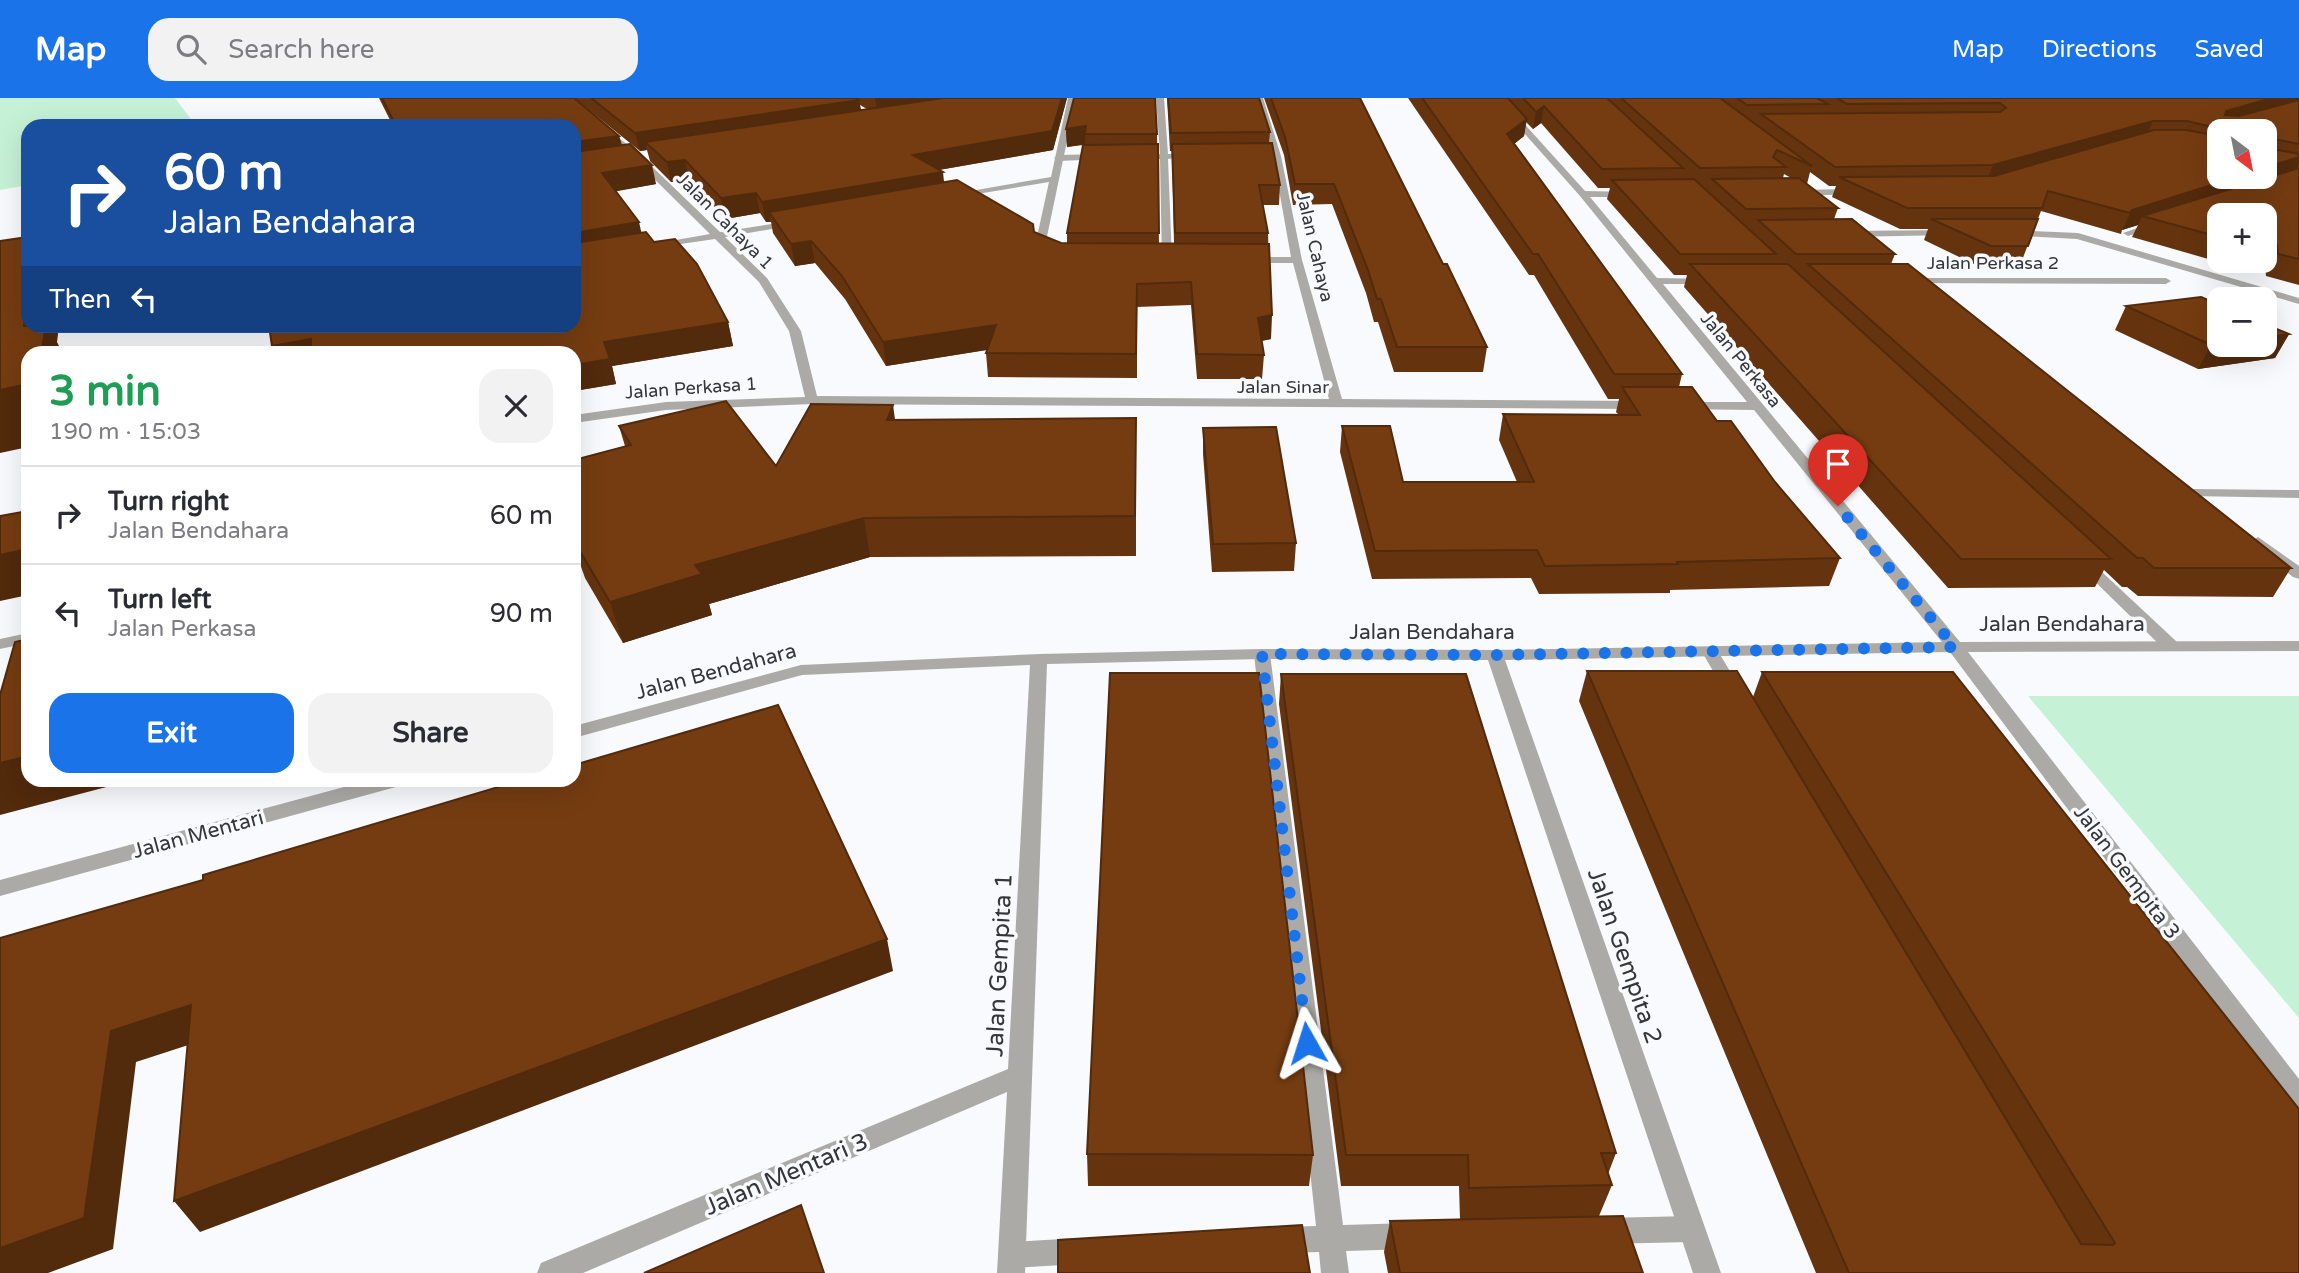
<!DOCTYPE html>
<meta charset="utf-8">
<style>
body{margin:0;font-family:"Varela Round",sans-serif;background:#f2f2f3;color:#2b2b33;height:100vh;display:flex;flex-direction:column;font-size:26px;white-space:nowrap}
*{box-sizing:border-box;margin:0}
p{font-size:23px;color:#7c7c81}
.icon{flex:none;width:38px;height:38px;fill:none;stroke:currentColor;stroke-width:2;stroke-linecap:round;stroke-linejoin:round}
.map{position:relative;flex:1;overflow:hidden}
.side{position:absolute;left:21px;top:248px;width:560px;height:441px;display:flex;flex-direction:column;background:#fff;border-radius:21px;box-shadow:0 7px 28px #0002}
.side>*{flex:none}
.top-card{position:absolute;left:21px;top:21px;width:560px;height:214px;border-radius:21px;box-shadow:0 7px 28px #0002;background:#1a4fa0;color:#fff;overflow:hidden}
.needle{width:46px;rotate:148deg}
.fabs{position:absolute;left:2207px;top:21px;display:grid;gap:14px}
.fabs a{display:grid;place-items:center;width:70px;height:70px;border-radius:14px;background:#fff;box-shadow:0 7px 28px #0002;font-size:35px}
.pin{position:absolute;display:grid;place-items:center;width:60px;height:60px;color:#fff;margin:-72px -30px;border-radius:50% 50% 50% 0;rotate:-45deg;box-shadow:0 0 7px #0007}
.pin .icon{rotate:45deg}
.me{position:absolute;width:77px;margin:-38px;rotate:354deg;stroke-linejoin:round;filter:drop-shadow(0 0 5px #0008)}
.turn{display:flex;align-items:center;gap:24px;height:147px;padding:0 28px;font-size:32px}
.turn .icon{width:91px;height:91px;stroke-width:2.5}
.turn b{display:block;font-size:49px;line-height:60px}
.then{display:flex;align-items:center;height:66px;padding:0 28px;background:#0003;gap:14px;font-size:26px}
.round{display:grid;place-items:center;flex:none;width:74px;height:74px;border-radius:21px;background:#f2f2f3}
.headline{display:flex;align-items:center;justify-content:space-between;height:119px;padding:0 28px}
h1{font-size:42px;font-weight:700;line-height:52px;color:#1e9e55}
.action{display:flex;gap:14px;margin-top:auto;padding:14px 28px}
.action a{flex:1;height:80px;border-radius:21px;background:#1a73e8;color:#fff;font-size:28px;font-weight:700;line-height:80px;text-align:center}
.action a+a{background:#f2f2f3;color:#2b2b33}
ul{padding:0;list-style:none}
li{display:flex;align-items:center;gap:21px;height:98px;padding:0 28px;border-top:2px solid #e1e1e2}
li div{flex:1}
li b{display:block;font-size:26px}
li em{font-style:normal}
header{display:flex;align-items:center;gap:42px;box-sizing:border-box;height:98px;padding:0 35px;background:#1a73e8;color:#fff}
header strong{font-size:33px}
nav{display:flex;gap:38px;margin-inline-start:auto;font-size:24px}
.search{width:490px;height:63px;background:#f2f2f3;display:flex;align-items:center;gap:18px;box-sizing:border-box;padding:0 24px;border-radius:21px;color:#7c7c81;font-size:26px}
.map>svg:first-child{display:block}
</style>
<header>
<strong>Map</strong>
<div class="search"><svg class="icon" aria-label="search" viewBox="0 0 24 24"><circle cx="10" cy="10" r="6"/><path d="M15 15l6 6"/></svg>Search here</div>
<nav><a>Map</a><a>Directions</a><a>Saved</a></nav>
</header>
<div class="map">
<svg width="2299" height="1175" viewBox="0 0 2299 1175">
<rect width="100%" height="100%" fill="#f8fafe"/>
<g fill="#c5f2d6">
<polygon points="0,0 175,0 196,28 28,28 28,87 0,92"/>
<polygon points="2028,598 2299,598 2299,920"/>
</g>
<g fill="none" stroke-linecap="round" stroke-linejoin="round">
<g fill="#acaaa6" fill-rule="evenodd">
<polygon points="1156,0 1164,0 1168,56 1193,55 1197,58 1168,61 1172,162 1167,165 1162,162 1160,61 1134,62 1130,59 1160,56"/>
<polygon points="1102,56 1105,61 1058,63 1054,60 1058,57"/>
<polygon points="1948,132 1951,133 1951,137 1847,139 1842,136 1847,133"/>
<polygon points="2011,132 2078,135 2299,200 2299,206 2077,141 2008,137 2008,133"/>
<polygon points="2194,391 2299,392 2299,400 2189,398 2187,395"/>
<polygon points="2083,459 2088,461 2177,544 2179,548 2177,552 2165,552 2078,467 2075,464"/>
<polygon points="1710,549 1716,550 1742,593 1739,597 1733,598 1727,597 1702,554"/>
<polygon points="1262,551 1270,556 1343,1127 1411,1125 1421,1129 1425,1138 1421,1147 1411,1151 1346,1153 1349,1175 1321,1175 1319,1154 1282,1155 1272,1151 1268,1142 1272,1133 1282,1129 1316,1128 1254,556"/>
<polygon points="1691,1118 1701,1122 1704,1131 1701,1140 1691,1144 1604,1146 1594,1142 1591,1133 1594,1124 1604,1120"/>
<polygon points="1079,1140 1089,1144 1093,1153 1089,1162 1079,1166 1012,1170 1002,1166 998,1157 1002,1148 1012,1144"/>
</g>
<g fill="#acaaa6" fill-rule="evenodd">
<polygon points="562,0 570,0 640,57 720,134 798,122 800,124 795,127 725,139 767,180 801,233 817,298 1329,301 1293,165 1247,165 1242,162 1247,159 1291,159 1273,58 1255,0 1263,0 1281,58 1302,162 1342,301 1640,303 1646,307 1640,311 812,306 666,312 574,325 574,317 666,304 805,299 789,233 759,184 715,141 653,150 653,146 710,136 634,61"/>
<polygon points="1068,0 1076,0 1045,148 1053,157 1048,160 1037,155 1035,148 1049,84 953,100 948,97 1051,79"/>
<polygon points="1493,0 1501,0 1585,93 1635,94 1635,98 1632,99 1590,99 1657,180 1713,181 1714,183 1709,186 1663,186 1960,544 2299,543 2299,553 1968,554 2299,981 2299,1011 2290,1008 1950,554 1505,562 1721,1175 1693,1175 1488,562 1262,561 1047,566 1025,1175 997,1175 1007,994 583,1175 537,1175 541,1165 1008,971 1030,567 802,577 574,640 574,628 801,567 1039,556 1262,551 1495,552 1942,544 1754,312 1678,311 1678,305 1682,304 1747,304 1580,98"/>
<polygon points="1856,91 1860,94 1859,96 1793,98 1788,95 1793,92"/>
<polygon points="2158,123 2161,124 2161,128 2128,138 2123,135"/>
<polygon points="1905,180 2166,180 2171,183 2166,186 1901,185 1900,183"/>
<polygon points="199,228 225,228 192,235 186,232"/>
<polygon points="2258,439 2299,468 2299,481 2293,479 2253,447 2250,444"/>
<polygon points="28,535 28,545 0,551 0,541"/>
<polygon points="370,682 405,682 403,687 0,798 0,782"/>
</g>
</g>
<g fill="#65340f" fill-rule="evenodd">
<polygon points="379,0 574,0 619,38 622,47 656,86 615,93 641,135 654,144 728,224 733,248 612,268 616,286 574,293 574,28 393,28"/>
<path d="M574 0H1067L1053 52 939 72 944 84 1034 134 1061 145H1067V135L1083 47 1067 49 1066 31 1157 36 1159 145H1174L1172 53H1170L1167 0H1259L1270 34 1269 45 1280 87 1279 107H1263L1268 135 1271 241 1261 243 1264 257 1262 281H1197L1191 207 1137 209V280L988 279 986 255 987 252 886 268 845 201 815 165 795 168 773 135 771 124H766L760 115 725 121 689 81 671 84 650 63 647 52 640 53ZM860 7 867 11 861 12Z"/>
<polygon points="1264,0 1360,0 1443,166 1487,249 1483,274 1394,274 1378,224 1374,224 1366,195 1332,106 1293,107 1284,57"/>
<path d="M1408 0H2299V68L2298 70H2299V187L2266 178 2265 169H2236L2132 139 2138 127 2122 132 2121 136 2041 113 2019 170H1982L1924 142 1928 131H1900L1832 99 1836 88H1829L1810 74 1807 86 1838 110 1834 121 1895 156 1891 166 2291 470 2273 499 2138 498 2127 489H2122L2104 472 2095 489 1948 490 1684 189 1687 177H1674L1607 101 1610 90H1598L1541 25 1533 31 1526 24 1524 38 1514 46 1682 276 1679 289 1717 323 1775 384 1840 460 1829 488 1670 492V495L1539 496 1531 480 1372 481 1340 354 1342 328 1403 384H1517L1499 342 1503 316H1618L1616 314 1619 301H1608L1534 177H1529ZM2219 33H2264L2219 79ZM1784 76 1791 80H1783ZM2219 117H2264V163H2219Z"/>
<polygon points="2126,208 2289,236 2275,260 2198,271 2115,232"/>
<polygon points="1136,320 1136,458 870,459 709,506 712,517 623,545 585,480 579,463 574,455 574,362 625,348 619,328 776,368 895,322"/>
<polygon points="1203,330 1296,445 1294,473 1212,474 1203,356"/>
<polygon points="1587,573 1753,599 1762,574 2299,1175 1816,1175 1579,603"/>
<polygon points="1281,576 1616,1055 1608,1076 1612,1087 1599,1118 1643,1175 1388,1175 1384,1154 1390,1123 1460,1121 1459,1088 1341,1088 1279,606"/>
<polygon points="1087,1056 1313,1057 1309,1088 1088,1088"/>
</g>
<g fill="#522a0c">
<polygon points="875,0 1002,0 878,17"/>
<polygon points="1062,0 1067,0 1053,52 915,76 913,57"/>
<polygon points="2272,0 2299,0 2299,6 2217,30 2226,13"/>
<polygon points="859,2 862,19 645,44 647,52 640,53 635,35"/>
<polygon points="1544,8 1541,25 1533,31 1536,14"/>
<polygon points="1527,21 1524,38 1504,54 1507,36"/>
<polygon points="2153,23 2145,41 1986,86 1993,67"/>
<polygon points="1086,28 1085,36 1085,46 1067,49 1066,31"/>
<polygon points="619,38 624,56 574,63 574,44"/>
<polygon points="2299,59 2299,68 2295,77 2142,118 2138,127 2122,132 2132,112 2237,79 2264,79 2264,70"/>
<polygon points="685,62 689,81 671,84 667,64"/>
<polygon points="652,67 656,86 607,95 602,75"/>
<polygon points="943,74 945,94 769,114 771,124 766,124 762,104"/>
<polygon points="756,95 760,115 725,121 721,100"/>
<polygon points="639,124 644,146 574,157 574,135"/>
<polygon points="811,143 815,165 795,168 791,146"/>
<polygon points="28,199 28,228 59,228 57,244 63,256 39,256 24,228"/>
<polygon points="1272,217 1271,241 1256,244 1258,220"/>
<polygon points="728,224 733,248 612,268 616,286 574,293 574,267 604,244"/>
<polygon points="996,227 998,250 886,268 883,244"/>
<polygon points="2289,236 2275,260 2198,271 2211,247 2219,246 2219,247 2264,247 2264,240"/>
<polygon points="311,241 318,256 275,256 272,248"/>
<polygon points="28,286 28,349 0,355 0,292"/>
<polygon points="893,307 898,343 887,322"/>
<polygon points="864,420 870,459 709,506 712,517 623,545 610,504 695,467"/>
<polygon points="28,451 28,497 0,503 0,457"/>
<polygon points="28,658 28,682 133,682 0,717 0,665"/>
<polygon points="887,841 893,873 200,1134 174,1103"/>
<polygon points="191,907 213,939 136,964 113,1151 48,1175 0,1175 0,1150 111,933"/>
</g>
<g fill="#753c11" stroke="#522a0c" stroke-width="2">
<polygon points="382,0 574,0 619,38 574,44 574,28 396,28"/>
<polygon points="591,0 856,0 859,2 635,35"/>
<polygon points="943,0 1062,0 1052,33 913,57 943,74 762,104 756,95 721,100 685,62 667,64 645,44"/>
<polygon points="1074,0 1155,0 1157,36 1085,36 1086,28 1066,31"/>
<polygon points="1168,0 1259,0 1270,34 1171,35"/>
<polygon points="1271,0 1360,0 1443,166 1447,166 1487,249 1397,249 1381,201 1377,201 1368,172 1334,86 1295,86 1285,39"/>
<polygon points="1422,0 1508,0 1527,21 1507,36 1682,276 1614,276 1538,156 1533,156"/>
<polygon points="1523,0 1607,0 1683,70 1602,71 1544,8 1536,14"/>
<polygon points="1621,0 1720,0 1812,68 1777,52 1773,59 1786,69 1700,70"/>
<polygon points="1737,0 1817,0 1828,6 1747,7"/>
<polygon points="1837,0 2272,0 2226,13 2225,17 2239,18 2299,2 2299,46 2274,41 2271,43 2273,51 2299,56 2299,59 2264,70 2264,33 2229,33 2187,23 2153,23 1993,67 1835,69 1761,16 2000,14 2006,10 2000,5 1847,6"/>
<polygon points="2154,32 2186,32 2219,38 2219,79 2237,79 2132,112 2130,115 2048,93 2042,110 1907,110 1839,79 1994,78"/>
<polygon points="1272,45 1280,87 1259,87 1268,135 1175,135 1172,46"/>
<polygon points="630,46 652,67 602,75 639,124 574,135 574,54"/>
<polygon points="1158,46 1159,135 1067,135 1083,47"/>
<polygon points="2299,70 2299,161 2278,156 2277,147 2264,147 2264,117 2219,117 2219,139 2142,118"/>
<polygon points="1799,80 1838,110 1746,111 1712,81"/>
<polygon points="1694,81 1776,156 1680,156 1612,82"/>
<polygon points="957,82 1033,126 1034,134 1061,145 1269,146 1272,217 1258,220 1264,257 1197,256 1191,184 1137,186 1136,256 986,255 996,227 883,244 842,178 811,143 791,146 769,114"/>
<polygon points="1852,121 1895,156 1796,156 1758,122"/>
<polygon points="1931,121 2038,121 2028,148 1991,148"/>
<polygon points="646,134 654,144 675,141 697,166 728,224 604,244 610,261 574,267 574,256 311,256 311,241 272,248 269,228 574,228 574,145"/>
<polygon points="28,139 28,199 24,228 46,228 41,256 28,256 28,286 0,292 0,143"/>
<polygon points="1690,166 1788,166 2111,461 1961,461"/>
<polygon points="1808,166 1908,166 2291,470 2154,470 2143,460 2137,460"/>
<polygon points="2201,199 2219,207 2219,246 2211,247 2126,208"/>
<polygon points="2264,226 2289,236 2264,240"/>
<polygon points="1622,289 1692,289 1717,323 1731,323 1775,384 1840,460 1677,464 1678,466 1545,468 1537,452 1375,453 1342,328 1390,328 1403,384 1534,384 1503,316 1640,317"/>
<polygon points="726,303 776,368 811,306 893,307 887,322 1136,320 1135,418 864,420 695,467 702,476 610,504 574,443 574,439 577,438 574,434 574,362 631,347 619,328"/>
<polygon points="1276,329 1296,445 1213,446 1203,330"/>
<polygon points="28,413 28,451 0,457 0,418"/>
<polygon points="28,541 28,658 0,665 0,597 15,544"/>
<polygon points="1587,573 1737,573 2081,1146 2113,1147 2115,1145 1762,574 1953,574 2299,1011 2299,1175 1849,1175"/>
<polygon points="1110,575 1259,575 1313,1057 1087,1056"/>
<polygon points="1281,576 1466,576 1616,1055 1601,1055 1612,1087 1469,1090 1468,1057 1346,1057"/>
<polygon points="778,607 887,841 174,1103 191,907 111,933 84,1120 0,1150 0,840 203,782 203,777 522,682 574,682 574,667"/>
<polygon points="801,1107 824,1175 644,1175"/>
<polygon points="1623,1118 1643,1175 1400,1175 1390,1123"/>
<polygon points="1302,1127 1310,1175 1058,1175 1058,1142"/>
</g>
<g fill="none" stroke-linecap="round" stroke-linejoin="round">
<polyline stroke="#1a73e8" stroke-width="12" stroke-dasharray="0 21.6" points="1307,945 1262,556 1495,557 1955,549 1838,408"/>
</g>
<g text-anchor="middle" stroke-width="7" stroke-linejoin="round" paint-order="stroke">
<g font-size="18" fill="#343639" stroke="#f8fafe">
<text transform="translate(725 123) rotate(45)" y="6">Jalan Cahaya 1</text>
<text transform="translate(1315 149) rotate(77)" y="6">Jalan Cahaya</text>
<text x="1993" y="171">Jalan Perkasa 2</text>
<text transform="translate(1741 262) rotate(51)" y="6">Jalan Perkasa</text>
<text x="1283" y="295">Jalan Sinar</text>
<text transform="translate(691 290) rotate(-4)" y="6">Jalan Perkasa 1</text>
</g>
<g font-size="21" fill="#343639" stroke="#f8fafe">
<text x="2062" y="533">Jalan Bendahara</text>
<text x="1432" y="541">Jalan Bendahara</text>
<text transform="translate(716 573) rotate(-15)" y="7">Jalan Bendahara</text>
<text transform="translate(198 736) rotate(-15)" y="7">Jalan Mentari</text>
<text transform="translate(2127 774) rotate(53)" y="7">Jalan Gempita 3</text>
</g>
<g font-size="24" fill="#343639" stroke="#f8fafe">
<text transform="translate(1625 858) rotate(71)" y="8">Jalan Gempita 2</text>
<text transform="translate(999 867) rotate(-87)" y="8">Jalan Gempita 1</text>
<text transform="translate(786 1076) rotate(-23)" y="8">Jalan Mentari 3</text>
</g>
</g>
</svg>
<div class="fabs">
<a><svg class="needle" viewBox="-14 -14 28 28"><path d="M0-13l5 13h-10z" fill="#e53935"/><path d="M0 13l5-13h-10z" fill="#7c7c81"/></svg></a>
<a>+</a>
<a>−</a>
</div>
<div class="pin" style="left:1838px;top:408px;background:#d93025"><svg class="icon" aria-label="arrive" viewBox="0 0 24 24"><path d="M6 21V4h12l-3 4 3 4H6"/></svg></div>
<svg class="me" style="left:1307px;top:945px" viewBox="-20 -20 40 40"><path d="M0-17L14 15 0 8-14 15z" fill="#1a73e8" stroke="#fff" stroke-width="4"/></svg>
<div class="top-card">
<div class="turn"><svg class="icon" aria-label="right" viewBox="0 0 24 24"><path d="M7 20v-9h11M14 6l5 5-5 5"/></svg><div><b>60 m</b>Jalan Bendahara</div></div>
<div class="then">Then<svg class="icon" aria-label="left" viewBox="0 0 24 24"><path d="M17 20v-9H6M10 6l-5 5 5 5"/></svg></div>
</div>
<section class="side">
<div class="headline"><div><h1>3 min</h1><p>190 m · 15:03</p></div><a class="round"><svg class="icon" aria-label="close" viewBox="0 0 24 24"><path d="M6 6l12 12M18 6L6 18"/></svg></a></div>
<ul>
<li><svg class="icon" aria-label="right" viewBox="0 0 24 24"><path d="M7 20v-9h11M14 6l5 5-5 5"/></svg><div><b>Turn right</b><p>Jalan Bendahara</p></div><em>60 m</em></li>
<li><svg class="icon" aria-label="left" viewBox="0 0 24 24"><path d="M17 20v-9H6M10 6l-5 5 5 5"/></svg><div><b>Turn left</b><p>Jalan Perkasa</p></div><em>90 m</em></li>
</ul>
<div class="action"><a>Exit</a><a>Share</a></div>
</section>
</div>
